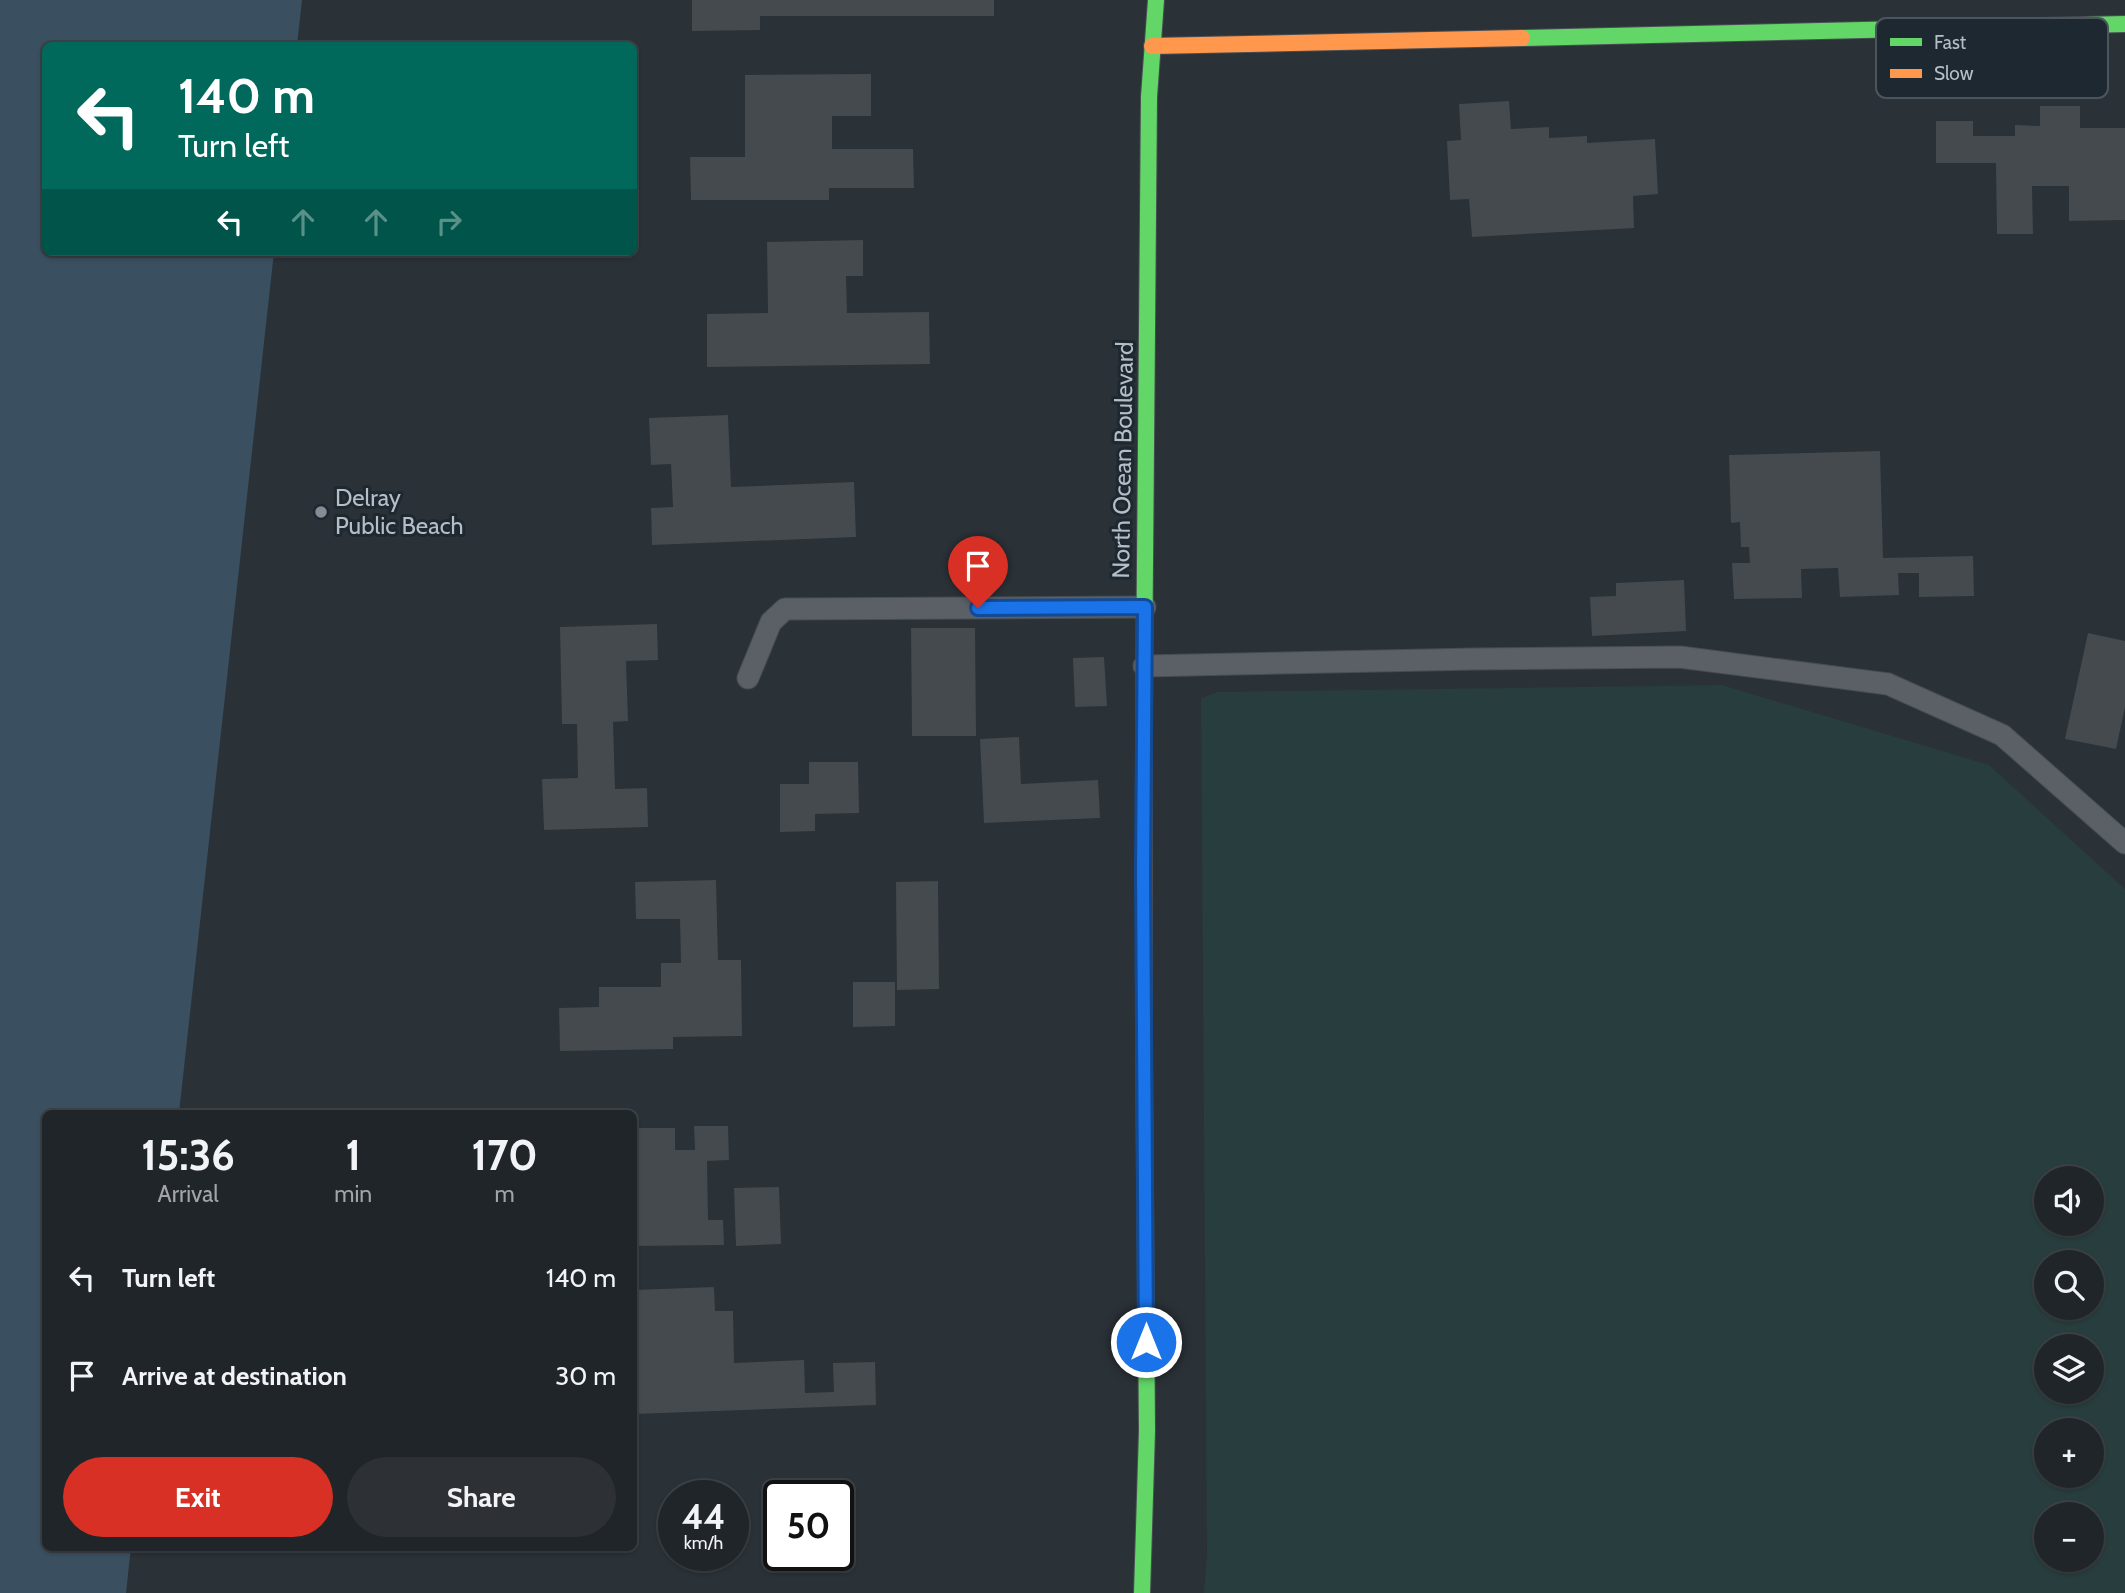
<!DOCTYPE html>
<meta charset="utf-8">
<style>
body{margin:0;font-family:Cabin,sans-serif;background:#2d3135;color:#f1f3f6;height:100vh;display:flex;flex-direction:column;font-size:26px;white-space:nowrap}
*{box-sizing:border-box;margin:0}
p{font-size:23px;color:#a2a5a8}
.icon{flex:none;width:38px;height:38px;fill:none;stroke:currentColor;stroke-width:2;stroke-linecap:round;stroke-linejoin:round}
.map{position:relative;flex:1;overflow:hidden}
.drawer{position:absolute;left:42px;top:1110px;width:595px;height:441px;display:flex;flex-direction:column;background:#202529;border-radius:10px;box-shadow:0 2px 5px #0004,0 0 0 2px #3d4246}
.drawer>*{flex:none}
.banner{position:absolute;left:42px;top:42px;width:595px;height:214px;border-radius:10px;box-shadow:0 2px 5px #0004,0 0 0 2px #3d4246;background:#00695c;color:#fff;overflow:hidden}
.controls{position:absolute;left:2034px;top:1166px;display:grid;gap:14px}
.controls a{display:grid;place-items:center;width:70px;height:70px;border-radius:50%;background:#202529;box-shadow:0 2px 5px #0004,0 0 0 2px #3d4246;font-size:35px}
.speed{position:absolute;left:658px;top:1480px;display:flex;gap:14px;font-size:35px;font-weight:700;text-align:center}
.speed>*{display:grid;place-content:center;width:91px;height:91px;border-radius:50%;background:#202529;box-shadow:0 2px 5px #0004,0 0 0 2px #3d4246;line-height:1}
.speed small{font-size:18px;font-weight:400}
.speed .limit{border:4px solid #111;border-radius:10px;background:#fff;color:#111}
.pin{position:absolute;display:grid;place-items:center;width:60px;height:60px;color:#fff;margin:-72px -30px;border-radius:50% 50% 50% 0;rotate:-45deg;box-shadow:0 0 7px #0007}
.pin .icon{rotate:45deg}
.me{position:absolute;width:77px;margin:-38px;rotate:0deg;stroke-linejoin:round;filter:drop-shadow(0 0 5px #0008)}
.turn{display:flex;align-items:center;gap:24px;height:147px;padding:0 21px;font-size:32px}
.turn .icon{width:91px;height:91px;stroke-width:2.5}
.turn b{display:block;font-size:49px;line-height:60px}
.lanes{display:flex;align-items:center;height:66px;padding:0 21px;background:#0003;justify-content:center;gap:35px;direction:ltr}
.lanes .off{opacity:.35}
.eta{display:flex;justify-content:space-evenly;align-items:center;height:119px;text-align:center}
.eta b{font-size:42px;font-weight:700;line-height:49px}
.button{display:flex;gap:14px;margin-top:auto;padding:14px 21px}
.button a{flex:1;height:80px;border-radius:42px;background:#d93025;color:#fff;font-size:28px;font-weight:700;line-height:80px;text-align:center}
.button a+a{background:#2d3135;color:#f1f3f6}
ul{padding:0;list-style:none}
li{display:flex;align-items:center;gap:21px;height:98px;padding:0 21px}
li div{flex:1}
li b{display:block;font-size:26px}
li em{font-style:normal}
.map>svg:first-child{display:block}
</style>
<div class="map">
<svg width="2125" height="1593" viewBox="0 0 2125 1593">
<rect width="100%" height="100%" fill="#2a3137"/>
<path fill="#283d3d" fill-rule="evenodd" d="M1722 685 1989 765 2125 889V1593H1204L1207 1555 1201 698 1218 692ZM2046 1178H2091V1223H2046ZM2046 1262H2091V1307H2046ZM2046 1346H2091V1391H2046ZM2046 1430H2091V1475H2046ZM2046 1514H2091V1559H2046Z"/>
<polygon fill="#3a4f60" points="0,0 302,0 297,45 46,46 46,252 274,252 179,1113 46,1113 46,1547 131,1547 126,1593 0,1593"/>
<g fill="#444a4e">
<polygon points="692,0 994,0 994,16 760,16 760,30 692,31"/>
<polygon points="871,74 871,116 832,116 832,149 913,149 914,188 829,188 829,200 691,200 690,157 745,157 745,75"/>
<polygon points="1509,101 1511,129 1549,127 1549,138 1587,136 1587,143 1655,139 1658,194 1633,196 1634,228 1472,237 1469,199 1450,200 1447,141 1461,140 1459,104"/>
<polygon points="2040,106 2080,106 2080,128 2125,128 2125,220 2069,221 2069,186 2032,186 2033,234 1997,234 1996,163 1936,163 1936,121 1973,121 1973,136 2015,136 2015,125 2040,126"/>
<polygon points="863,240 863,276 846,276 847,313 929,312 930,364 707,367 707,314 768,313 767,242"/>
<polygon points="728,415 731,487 854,482 856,537 652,545 651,508 673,507 671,464 651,465 649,418"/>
<polygon points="1880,451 1883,558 1973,556 1974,596 1919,597 1919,573 1898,573 1899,595 1840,597 1838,568 1801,569 1802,598 1734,599 1732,563 1750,563 1749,547 1741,547 1740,522 1731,523 1729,455"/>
<polygon points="1684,580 1686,631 1592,636 1590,597 1616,596 1616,583"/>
<polygon points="657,624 658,660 626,661 628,721 613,722 615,789 647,788 648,827 544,830 542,779 578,778 577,724 562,724 560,627"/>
<polygon points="911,628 975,628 976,736 912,736"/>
<polygon points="2088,633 2125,641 2125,707 2116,749 2065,739"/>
<polygon points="1104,657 1107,706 1075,707 1073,658"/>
<polygon points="1019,737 1021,784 1098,780 1100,818 984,823 980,739"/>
<polygon points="809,762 858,762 859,813 815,814 815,831 780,832 780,784 809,784"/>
<polygon points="716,880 718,960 741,960 742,1036 673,1037 673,1049 560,1051 559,1008 599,1007 599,987 661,987 661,963 681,963 680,919 636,919 635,882"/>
<polygon points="938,881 939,989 897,990 896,882"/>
<polygon points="853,982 895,982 895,1026 853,1027"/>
<polygon points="694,1126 728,1126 729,1160 707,1161 708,1220 723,1220 724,1245 634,1246 634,1128 675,1128 675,1150 695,1150"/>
<polygon points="779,1187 781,1244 736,1246 734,1188"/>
<polygon points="714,1287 715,1311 733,1311 734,1363 804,1360 805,1393 834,1392 833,1363 875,1362 876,1405 634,1414 634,1368 638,1367 637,1336 634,1336 634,1290"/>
</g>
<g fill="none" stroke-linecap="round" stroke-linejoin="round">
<g stroke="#484d52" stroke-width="23">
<g id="lane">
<polyline points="1144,666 1474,659 1680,657 1888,684 2002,735 2125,843"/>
<polyline points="748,678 771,622 785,609 1145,607"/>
</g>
</g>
<g stroke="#484d52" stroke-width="18">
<g id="fast">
<polyline points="1522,38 2125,24"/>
<polyline points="1144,678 1149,97 1156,0"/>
<polyline points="1142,1593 1147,1431 1144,1059"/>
</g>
</g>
<g stroke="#484d52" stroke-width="18">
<g id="slow">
<polyline points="1152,46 1522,38"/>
<polyline points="1144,678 1144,1059"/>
</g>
</g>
<use href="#lane" stroke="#5a6065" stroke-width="21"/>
<use href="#fast" stroke="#63d668" stroke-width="16"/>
<use href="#slow" stroke="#ff974d" stroke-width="16"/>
</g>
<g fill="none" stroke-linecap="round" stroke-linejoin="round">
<g stroke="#114b97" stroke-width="18">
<polyline id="route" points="978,608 1145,607 1143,872 1146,1342"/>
</g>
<use href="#route" stroke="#1a73e8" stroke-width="12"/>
</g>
<circle fill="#848d95" stroke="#1e2831" stroke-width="2.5" cx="321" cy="512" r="7"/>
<g text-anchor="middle" stroke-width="6" stroke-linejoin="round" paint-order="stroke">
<g font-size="24" fill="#b5bec7" stroke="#1e2831">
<text transform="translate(1123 460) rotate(-89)" y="8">North Ocean Boulevard</text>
</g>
<g font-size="24" fill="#b5bec7" stroke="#1e2831" text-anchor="start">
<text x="335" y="506">Delray<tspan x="335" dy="28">Public Beach</tspan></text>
</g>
</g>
<rect x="1876" y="18" width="232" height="80" rx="10" fill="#1e2831" stroke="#4b555e" stroke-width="2"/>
<rect x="1890" y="38" width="32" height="8" fill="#63d668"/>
<rect x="1890" y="69" width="32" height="9" fill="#ff974d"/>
<g font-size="19" fill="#b5bec7">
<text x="1934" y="49">Fast</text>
<text x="1934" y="80">Slow</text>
</g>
</svg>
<div class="controls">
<a><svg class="icon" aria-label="sound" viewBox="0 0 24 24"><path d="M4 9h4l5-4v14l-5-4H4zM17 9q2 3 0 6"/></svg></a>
<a><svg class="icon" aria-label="search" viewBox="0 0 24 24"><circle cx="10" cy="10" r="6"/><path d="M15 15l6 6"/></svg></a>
<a><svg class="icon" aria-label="layers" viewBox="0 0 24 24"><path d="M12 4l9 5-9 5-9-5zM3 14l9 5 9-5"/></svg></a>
<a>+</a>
<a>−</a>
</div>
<div class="speed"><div>44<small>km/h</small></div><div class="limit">50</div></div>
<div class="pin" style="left:978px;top:608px;background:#d93025"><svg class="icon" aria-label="arrive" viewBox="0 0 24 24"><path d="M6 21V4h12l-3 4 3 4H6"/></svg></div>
<svg class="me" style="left:1146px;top:1342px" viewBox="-20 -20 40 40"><circle r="17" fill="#1a73e8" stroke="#fff" stroke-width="3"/><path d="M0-11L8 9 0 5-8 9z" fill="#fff"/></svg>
<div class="banner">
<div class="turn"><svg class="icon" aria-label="left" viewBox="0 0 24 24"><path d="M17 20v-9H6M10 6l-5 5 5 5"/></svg><div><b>140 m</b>Turn left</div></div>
<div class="lanes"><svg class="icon" aria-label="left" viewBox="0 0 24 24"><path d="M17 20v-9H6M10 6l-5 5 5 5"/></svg><svg class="icon off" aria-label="ahead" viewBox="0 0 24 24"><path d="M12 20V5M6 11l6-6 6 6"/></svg><svg class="icon off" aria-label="ahead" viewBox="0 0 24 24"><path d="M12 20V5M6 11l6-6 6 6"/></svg><svg class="icon off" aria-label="right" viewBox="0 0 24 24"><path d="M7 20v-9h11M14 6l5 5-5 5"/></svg></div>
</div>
<section class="drawer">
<div class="eta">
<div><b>15:36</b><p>Arrival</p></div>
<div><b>1</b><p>min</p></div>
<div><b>170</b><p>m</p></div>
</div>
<ul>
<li><svg class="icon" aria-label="left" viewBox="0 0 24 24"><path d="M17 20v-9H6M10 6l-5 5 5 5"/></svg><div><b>Turn left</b></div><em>140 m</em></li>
<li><svg class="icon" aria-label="arrive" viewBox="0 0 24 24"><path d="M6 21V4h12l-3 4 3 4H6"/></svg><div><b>Arrive at destination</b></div><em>30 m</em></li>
</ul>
<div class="button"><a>Exit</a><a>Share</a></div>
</section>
</div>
